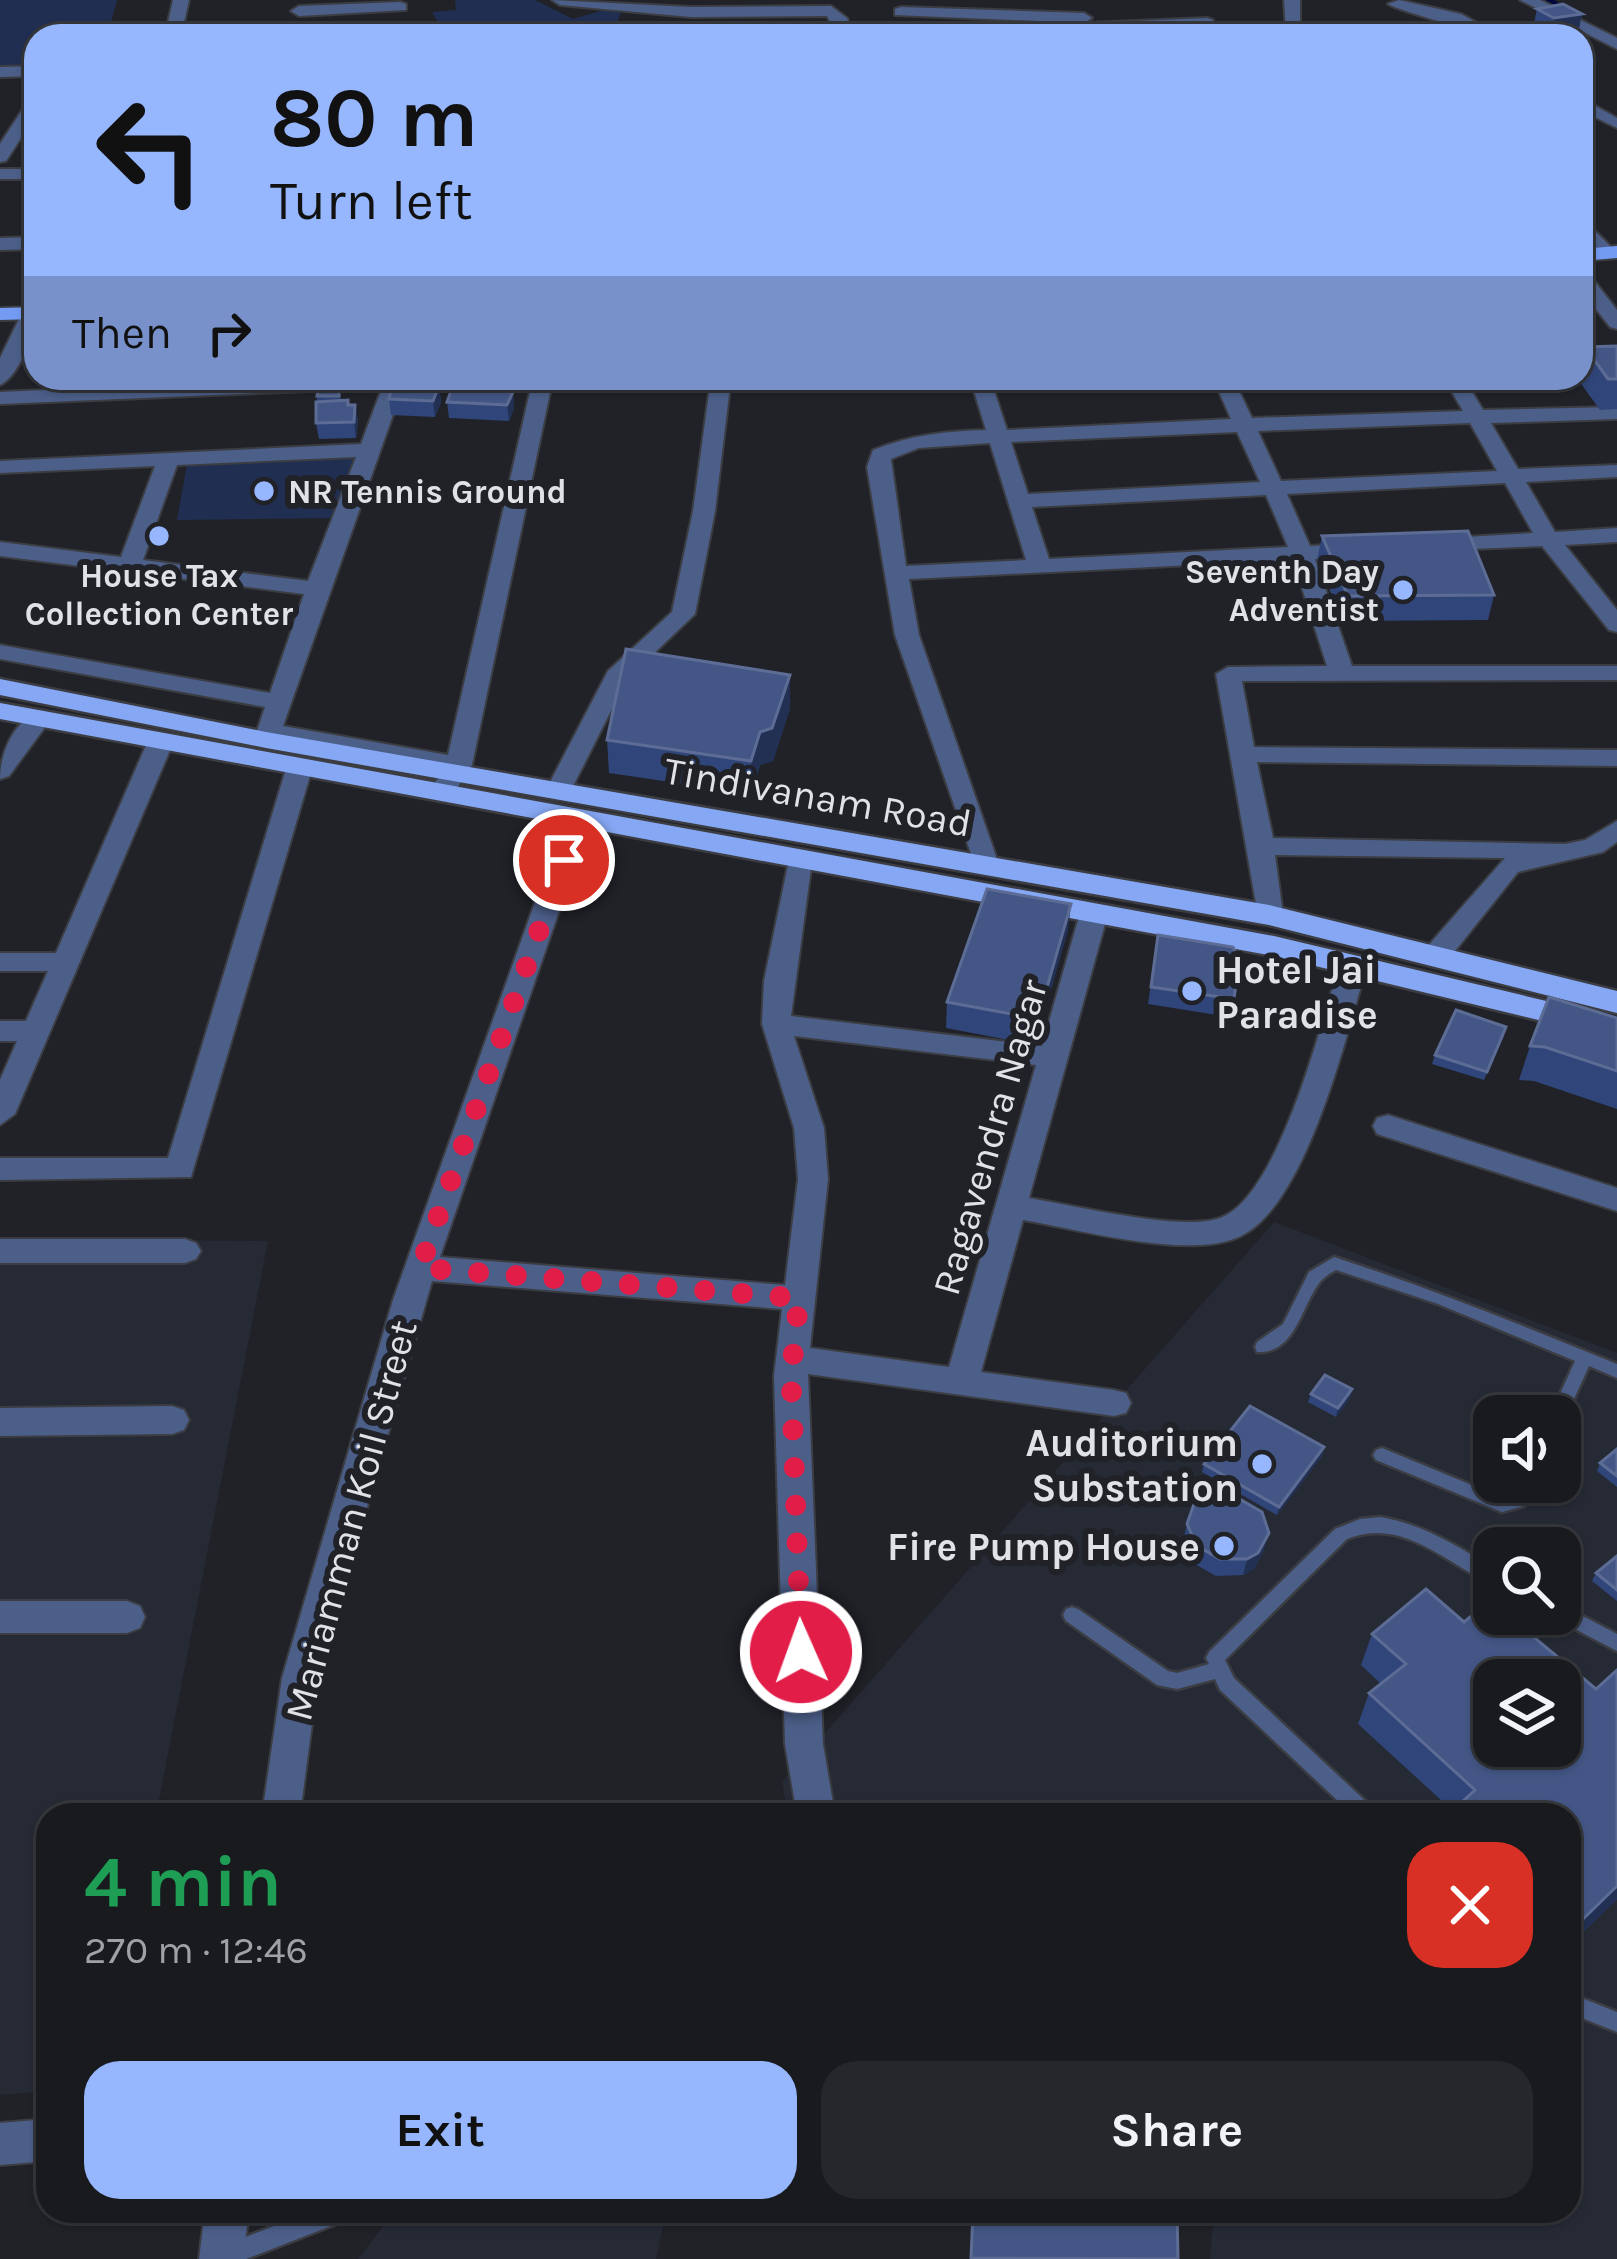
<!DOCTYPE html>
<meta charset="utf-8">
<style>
body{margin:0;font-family:Karla,sans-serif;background:#25272b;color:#f1f3f6;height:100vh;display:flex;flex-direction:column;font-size:45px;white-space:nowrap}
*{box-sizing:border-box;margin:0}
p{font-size:39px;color:#9fa1a4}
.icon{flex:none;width:66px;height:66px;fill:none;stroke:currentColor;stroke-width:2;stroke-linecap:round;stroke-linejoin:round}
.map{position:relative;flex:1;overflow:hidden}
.details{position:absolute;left:36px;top:1803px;width:1545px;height:420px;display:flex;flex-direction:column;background:#181a1e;border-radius:36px;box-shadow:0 3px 9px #0004,0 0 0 3px #36383c}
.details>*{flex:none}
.banner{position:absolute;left:24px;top:24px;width:1569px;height:366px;border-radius:36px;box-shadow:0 3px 9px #0004,0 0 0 3px #36383c;background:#96b6fd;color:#111;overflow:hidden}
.fabs{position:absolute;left:1473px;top:1395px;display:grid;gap:24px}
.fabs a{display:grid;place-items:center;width:108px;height:108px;border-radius:24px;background:#181a1e;box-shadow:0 3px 9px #0004,0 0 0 3px #36383c;font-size:60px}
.pin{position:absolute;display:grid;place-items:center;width:102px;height:102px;color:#fff;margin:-51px;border:6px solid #fff;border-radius:50%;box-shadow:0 3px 12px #0007}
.me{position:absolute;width:132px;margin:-66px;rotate:358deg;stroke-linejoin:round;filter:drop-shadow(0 0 9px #0008)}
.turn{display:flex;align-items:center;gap:42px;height:252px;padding:0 48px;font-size:54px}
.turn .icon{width:156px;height:156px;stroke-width:2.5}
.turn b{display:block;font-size:84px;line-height:102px}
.then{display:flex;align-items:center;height:114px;padding:0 48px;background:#0003;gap:24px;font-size:45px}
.round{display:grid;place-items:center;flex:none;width:126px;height:126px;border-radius:36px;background:#25272b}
.overview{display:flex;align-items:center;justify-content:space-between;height:204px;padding:0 48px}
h1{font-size:72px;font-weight:700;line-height:90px;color:#1e9e55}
.button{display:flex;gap:24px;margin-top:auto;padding:24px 48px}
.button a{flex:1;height:138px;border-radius:36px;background:#96b6fd;color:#111;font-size:48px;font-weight:700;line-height:138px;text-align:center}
.button a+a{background:#25272b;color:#f1f3f6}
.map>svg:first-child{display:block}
</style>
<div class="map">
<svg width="1617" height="2259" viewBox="0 0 1617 2259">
<rect width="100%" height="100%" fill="#202228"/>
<g fill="#252a35" fill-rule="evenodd">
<path d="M1274 1222 1617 1353V2259H1210L1214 2211H1569V1815H788L782 1782ZM1494 1416H1560V1482H1494ZM1494 1548H1560V1614H1494ZM1494 1680H1560V1746H1494Z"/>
<polygon points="0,1239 268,1241 156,1815 48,1815 48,2091 0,2095"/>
<polygon points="395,2211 506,2211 664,2222 656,2259 358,2259"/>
</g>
<g fill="#202f51">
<polygon points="0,0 117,0 107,36 36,36 36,67 0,69"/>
<polygon points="455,0 535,0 573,19 607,9 621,11 615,31 695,36 449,36 461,30 458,22 437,21 432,12 456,10"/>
<polygon points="356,458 336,518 177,520 187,464"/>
</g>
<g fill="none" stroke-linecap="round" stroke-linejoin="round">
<polyline stroke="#01073c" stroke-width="6" points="1549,0 1567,12"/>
<g stroke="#3b3d43" stroke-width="5">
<g id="service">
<path d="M1334 1257C1430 1288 1524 1326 1617 1364V1378L1589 1366 1564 1421 1560 1422V1416H1550L1575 1361 1438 1304 1336 1270C1332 1272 1323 1278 1320 1282 1301 1306 1296 1354 1257 1352L1255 1347 1257 1342 1283 1324 1309 1272Z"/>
<polygon points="1382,1448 1503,1498 1512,1495 1519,1482 1537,1482 1524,1506 1502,1512 1376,1460 1373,1455 1376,1450"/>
<path d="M1380 1517C1423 1524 1457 1546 1494 1568V1585C1446 1564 1403 1516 1347 1539L1225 1660 1234 1678 1374 1809 1377 1815H1353L1220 1690 1215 1679 1177 1689 1157 1685 1066 1621 1063 1615 1066 1609 1072 1607 1078 1609 1168 1671 1177 1673 1209 1664 1206 1658 1209 1652 1335 1529 1360 1519Z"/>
<polygon points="1560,1604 1617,1634 1617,1651 1554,1618 1552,1614 1560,1614"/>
<polygon points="1569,1993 1617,2012 1617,2032 1569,2013"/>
<polygon points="313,2211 352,2211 349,2219 246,2259 221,2259 219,2254 222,2246"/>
</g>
</g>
<g stroke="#3b3d43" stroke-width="4">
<g id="minor">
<polygon points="173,0 189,0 181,36 165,36"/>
<polygon points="552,0 691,7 831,6 847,18 853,36 837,36 827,16 691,17 560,5"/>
<polygon points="1284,0 1300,0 1300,36 1286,33"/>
<path d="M1399 0 1461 14 1501 36C1487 36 1400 11 1388 4Z"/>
<polygon points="1520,0 1540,0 1617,38 1617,49"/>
<polygon points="400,2 406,4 406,10 299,16 291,11 299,6"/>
<polygon points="901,7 1084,13 1092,18 1084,23 895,15 895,9"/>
<polygon points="1207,18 1213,20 1213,26 1089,33 1081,28 1089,23"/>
<polygon points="36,66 36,76 0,77 0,67"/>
<polygon points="36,97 36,115 6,161 0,162 0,144 30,98"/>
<polygon points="1581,98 1617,118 1617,128 1581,110"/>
<rect x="0" y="169" width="36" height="10"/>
<polygon points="1581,217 1613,249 1613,257 1599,257 1581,235"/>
<polygon points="36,237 36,249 0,250 0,238"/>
<polygon points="1581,271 1588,273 1617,310 1617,329 1610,327 1581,290"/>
<path d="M36 308C36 331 20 375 0 385V358L24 309Z"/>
<path d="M322 378H406L283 726 448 755 533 378H553L472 765 457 788H439L435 782 445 770 260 736 257 731 265 707 0 659V645L270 693 304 594 0 556V542L121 557 155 466 0 473V461L361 444 382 388 0 404V392ZM356 457 308 581 143 560 177 465Z"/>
<polygon points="711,378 731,378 715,511 695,614 627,679 568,796 550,796 546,790 608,671 672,612 693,511"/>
<path d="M970 378H990L1007 430 1231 419 1213 378H1233L1252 418 1463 411 1444 378H1464L1483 410 1617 407V419L1491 423 1518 469 1617 465V477L1526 482 1555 532 1617 528V542L1565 545 1617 610V632L1609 630 1542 546 1423 551V541L1431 539 1533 533 1505 483 1287 494 1310 546 1359 543 1370 550 1359 557 1315 559 1352 666H1617V680L1242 681 1254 747 1617 750V766L1257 762 1273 838 1565 844 1585 840 1617 821V842L1603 852 1518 872 1447 961 1437 963 1423 954 1427 947 1505 858 1275 855 1283 915 1269 924 1259 921 1216 674 1228 667 1327 666 1293 560 909 579 919 635 999 865 986 873 977 871 895 635 867 467 873 450C910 435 947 431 986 430ZM1470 423 1497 471 1281 481 1258 431ZM1237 432 1260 482 1028 494 1011 442ZM990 443 1026 560 906 566 891 459 919 448ZM1266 495 1288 547 1049 559 1032 507Z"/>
<path d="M39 712 51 719 9 776 0 779C0 754 13 721 39 712Z"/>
<polygon points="160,735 173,743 15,1114 0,1125 0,1080 17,1041 0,1041 0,1021 26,1021 48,971 0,971 0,953 56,953 147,743"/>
<polygon points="299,761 312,769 191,1177 0,1180 0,1158 168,1158 286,769"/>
<path d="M577 813 590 821 440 1257 785 1285 798 1179 794 1128 762 1024 764 981 790 855H808L812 861 791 1016 1042 1046 1080 913 1084 907H1104L1108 913 1029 1198C1072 1205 1182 1232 1220 1218 1278 1198 1322 1022 1339 965L1353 956 1367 965C1347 1033 1307 1204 1241 1236 1190 1261 1078 1229 1023 1220L981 1372 1114 1390 1126 1393 1131 1403 1126 1413 1114 1416 808 1374 823 1744 835 1815H797L785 1744 774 1376 782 1309 432 1281 318 1678 300 1815H262L282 1678 393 1300 564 821ZM794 1036 1036 1065 949 1367 810 1348 828 1179 824 1128Z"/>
<polygon points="1388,1115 1617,1188 1617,1211 1377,1134 1373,1126 1377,1118"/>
<polygon points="0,1239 185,1239 196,1243 201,1251 196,1259 185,1263 0,1263"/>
<polygon points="172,1406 184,1410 189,1420 184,1430 172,1434 0,1436 0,1408"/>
<polygon points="0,1601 127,1601 140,1606 145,1617 140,1628 127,1633 0,1633"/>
<polygon points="48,2119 48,2161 0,2165 0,2123"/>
<polygon points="205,2211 249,2211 243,2259 199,2259"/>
</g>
</g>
<g stroke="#3b3d43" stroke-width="4">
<g id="primary">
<polygon points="1617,246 1617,258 1581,261 1581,249"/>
<polygon points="36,307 36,319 0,320 0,308"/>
</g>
</g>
<g stroke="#3b3d43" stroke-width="5">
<g id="trunk">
<polygon points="0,679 266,732 1269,905 1617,991 1617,1013 1269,925 266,748 0,695"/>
<polygon points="0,703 1274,936 1580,1009 1617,1022 1617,1044 1563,1026 1274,956 0,719"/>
</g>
</g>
<use href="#service" fill="#4c5f89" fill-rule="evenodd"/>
<use href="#minor" fill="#4c5f89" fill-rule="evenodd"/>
<use href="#primary" fill="#749bf2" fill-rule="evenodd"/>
<use href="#trunk" fill="#86a8f4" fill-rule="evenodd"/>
</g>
<g fill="#304579" fill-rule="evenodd">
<polygon points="1537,9 1582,14 1579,28 1551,32 1534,23"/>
<polygon points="1617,346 1617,409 1600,410 1577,378 1581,378 1581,364 1585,347"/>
<polygon points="214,378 242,378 240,382 215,381"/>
<polygon points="326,378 328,387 339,387 341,401 348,405 355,405 358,421 356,438 319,439 316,423 317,396"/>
<polygon points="787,378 968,378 967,382"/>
<polygon points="439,386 441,402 435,417 391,415 389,399"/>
<polygon points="513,392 514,408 509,421 449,418 447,402"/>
<polygon points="1322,536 1494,595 1488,620 1343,621 1317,560"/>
<polygon points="790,675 790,708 773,761 760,765 752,794 609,773 607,740"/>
<polygon points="1068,930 1035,1045 946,1028 947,1002"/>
<polygon points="1158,935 1239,961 1230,1017 1148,1004"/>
<polygon points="1617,1018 1617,1109 1534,1081 1519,1080 1530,1046"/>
<polygon points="1504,1036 1484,1080 1432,1064 1435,1055"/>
<polygon points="1352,1389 1350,1398 1336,1417 1308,1402 1311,1394"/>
<polygon points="1324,1447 1322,1456 1277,1515 1202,1472 1204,1464"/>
<polygon points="1617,1449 1617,1487 1597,1471 1600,1463"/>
<polygon points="1187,1524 1264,1550 1254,1569 1243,1575 1216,1576 1193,1563 1183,1541"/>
<polygon points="1617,1556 1617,1601 1592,1581 1596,1573"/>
<path d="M1426 1589 1464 1622 1490 1601 1494 1604V1614H1506L1596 1689 1617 1670V1899L1569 1946V1815H1448L1453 1811 1358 1724 1369 1693 1381 1684 1361 1665 1372 1634ZM1494 1680H1560V1746H1494Z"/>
</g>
<g fill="#223054">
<polygon points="1582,14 1579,28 1551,32 1554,18"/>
<polygon points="164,378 200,378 200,380 166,385"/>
<polygon points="439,386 441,402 435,417 433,401"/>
<polygon points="513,392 514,408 509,421 507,405"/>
<polygon points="355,405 358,421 356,438 354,422"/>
<polygon points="790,675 790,708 773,761 760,765 752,794 751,761 760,732"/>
<polygon points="1071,904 1068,930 1035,1045 1038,1019"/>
<polygon points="1352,1389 1350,1398 1336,1417 1338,1408"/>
<polygon points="1324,1447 1322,1456 1277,1515 1279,1507"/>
<polygon points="1269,1533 1264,1550 1254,1569 1243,1575 1247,1559"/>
<polygon points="1617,1886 1617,1899 1569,1946 1581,1921"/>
</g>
<g fill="#435685" stroke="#5c6c94" stroke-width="3" fill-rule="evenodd">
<polygon points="1563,4 1582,14 1554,18 1537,9"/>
<polygon points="1617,346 1617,379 1608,379 1585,347"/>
<polygon points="326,378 326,387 339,387 339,396 317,396 320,379"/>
<polygon points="392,385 439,386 433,401 389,399"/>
<polygon points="452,388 513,392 507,405 447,402"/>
<polygon points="348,400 348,405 355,405 354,422 316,423 316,402"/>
<polygon points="1468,531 1494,595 1348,596 1322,536"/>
<polygon points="626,649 790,675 772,728 760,732 751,761 607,740"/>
<polygon points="987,889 1071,904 1038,1019 947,1002"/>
<polygon points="1158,935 1233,947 1239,961 1234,999 1151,987"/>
<polygon points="1549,997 1617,1018 1617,1071 1545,1047 1530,1046"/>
<polygon points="1456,1010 1506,1027 1487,1072 1435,1055"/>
<polygon points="1325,1375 1352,1389 1338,1408 1311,1394"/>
<polygon points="1250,1406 1324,1447 1279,1507 1204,1464"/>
<polygon points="1617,1449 1617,1476 1600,1463"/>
<polygon points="1215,1493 1229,1493 1262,1512 1269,1533 1258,1553 1247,1559 1220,1559 1197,1546 1187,1524 1194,1504"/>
<polygon points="1617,1556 1617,1590 1596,1573"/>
<path d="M1426 1589 1464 1622 1490 1601 1494 1604V1614H1506L1596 1689 1617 1670V1886L1581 1921 1569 1910V1815H1448L1475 1790 1369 1693 1406 1664 1372 1634ZM1494 1680H1560V1746H1494Z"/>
<polygon points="973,2211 1177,2211 1178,2259 971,2258"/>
</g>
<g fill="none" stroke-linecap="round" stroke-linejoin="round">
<polyline stroke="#e11d48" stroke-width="21" stroke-dasharray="0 37.8" points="564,860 420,1268 799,1298 791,1376 801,1652"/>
</g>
<g fill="#96b6fd" stroke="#202228" stroke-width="4.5">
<circle cx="264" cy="491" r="12"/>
<circle cx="159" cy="536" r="12"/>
<circle cx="1403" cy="590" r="12"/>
<circle cx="1192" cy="991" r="12"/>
<circle cx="1262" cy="1464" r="12"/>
<circle cx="1224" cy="1546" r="12"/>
</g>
<g text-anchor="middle" stroke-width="12" stroke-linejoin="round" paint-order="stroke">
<g font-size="33" font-weight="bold" fill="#e0e2e6" stroke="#202228" text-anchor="start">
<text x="288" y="503">NR Tennis Ground</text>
<text x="1379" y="583" text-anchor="end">Seventh Day<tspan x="1379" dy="38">Adventist</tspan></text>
<text x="159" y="587" text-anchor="middle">House Tax<tspan x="159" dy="38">Collection Center</tspan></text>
</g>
<g font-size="39" fill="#e0e2e6" stroke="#202228">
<text transform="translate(818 796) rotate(10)" y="14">Tindivanam Road</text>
<text transform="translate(989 1137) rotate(-74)" y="14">Ragavendra Nagar</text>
<text transform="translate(350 1520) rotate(-75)" y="14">Mariamman Koil Street</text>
</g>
<g font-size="39" font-weight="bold" fill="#e0e2e6" stroke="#202228" text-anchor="end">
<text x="1216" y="983" text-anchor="start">Hotel Jai<tspan x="1216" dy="45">Paradise</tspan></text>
<text x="1238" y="1456">Auditorium<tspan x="1238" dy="45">Substation</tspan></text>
<text x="1200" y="1560">Fire Pump House</text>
</g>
</g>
</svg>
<div class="fabs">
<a><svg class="icon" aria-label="sound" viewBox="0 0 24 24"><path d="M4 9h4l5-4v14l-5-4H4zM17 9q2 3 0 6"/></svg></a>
<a><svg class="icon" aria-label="search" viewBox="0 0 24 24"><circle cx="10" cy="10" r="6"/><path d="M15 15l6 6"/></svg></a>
<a><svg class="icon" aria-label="layers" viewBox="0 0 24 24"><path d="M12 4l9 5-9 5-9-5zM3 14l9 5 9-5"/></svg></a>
</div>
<div class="pin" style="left:564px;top:860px;background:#d93025"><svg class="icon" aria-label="arrive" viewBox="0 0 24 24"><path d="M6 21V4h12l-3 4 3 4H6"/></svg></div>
<svg class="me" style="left:801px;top:1652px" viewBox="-20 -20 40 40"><circle r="17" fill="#e11d48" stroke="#fff" stroke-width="3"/><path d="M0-11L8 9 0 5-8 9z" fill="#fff"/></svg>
<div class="banner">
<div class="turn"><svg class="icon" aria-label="left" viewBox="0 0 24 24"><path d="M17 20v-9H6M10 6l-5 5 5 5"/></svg><div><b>80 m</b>Turn left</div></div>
<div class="then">Then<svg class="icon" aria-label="right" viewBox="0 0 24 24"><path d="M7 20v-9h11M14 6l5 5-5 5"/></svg></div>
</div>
<section class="details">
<div class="overview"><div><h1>4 min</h1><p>270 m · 12:46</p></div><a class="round" style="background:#d93025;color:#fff"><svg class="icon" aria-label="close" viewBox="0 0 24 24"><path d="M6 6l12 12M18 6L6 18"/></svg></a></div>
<div class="button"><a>Exit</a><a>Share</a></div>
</section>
</div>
